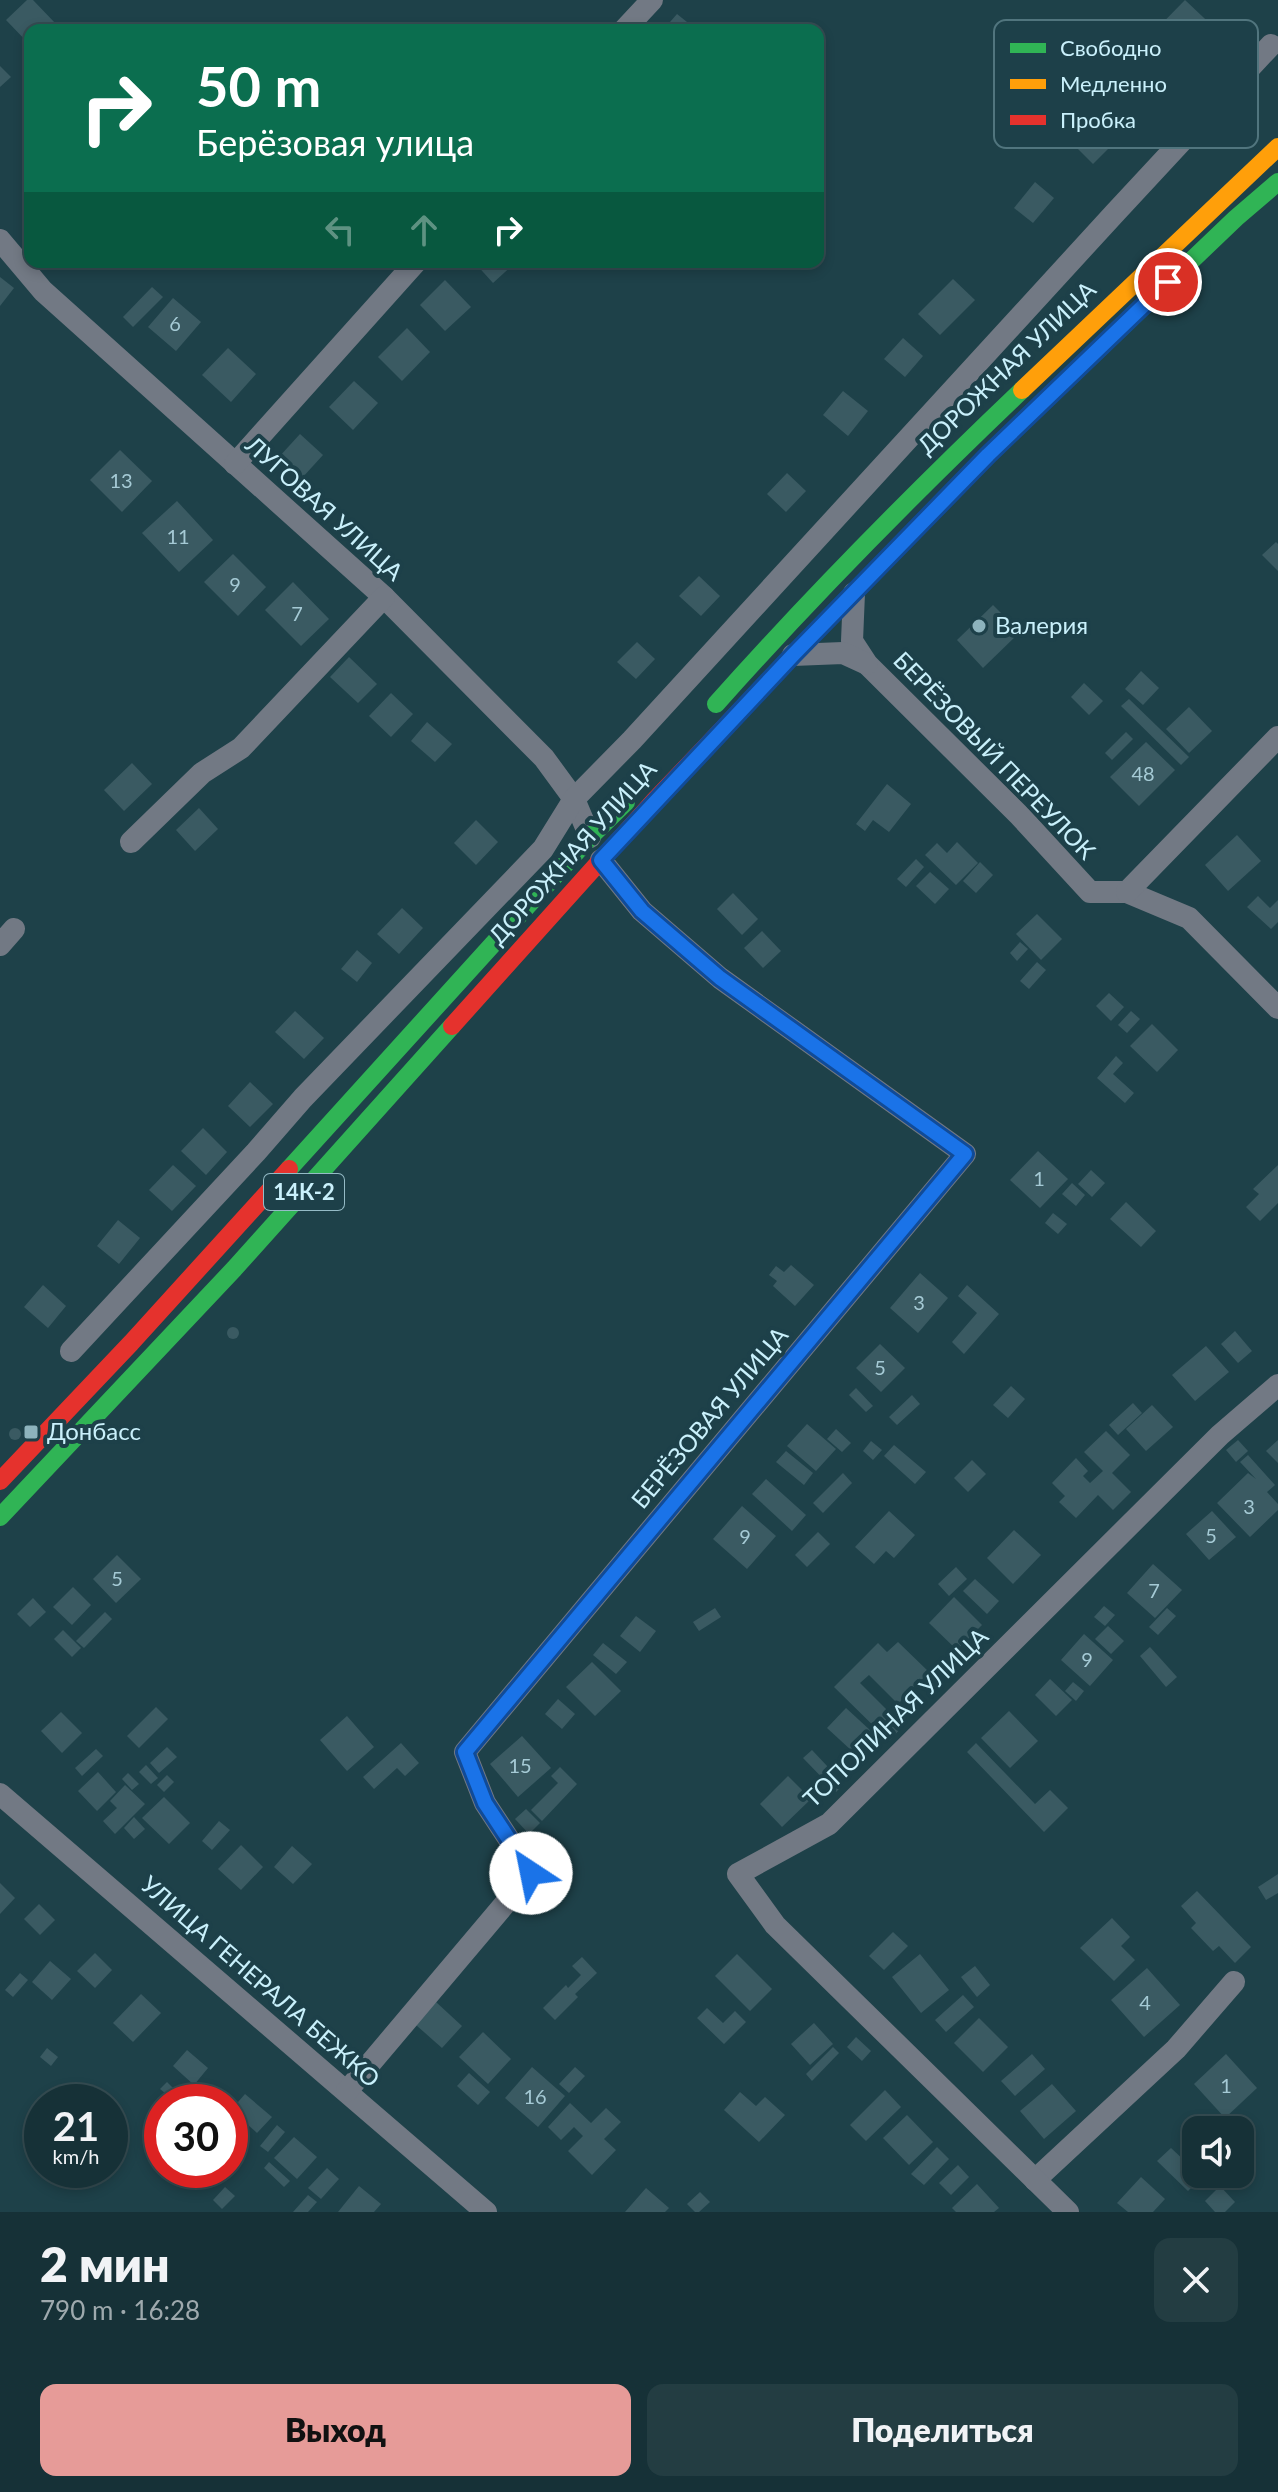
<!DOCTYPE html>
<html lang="ru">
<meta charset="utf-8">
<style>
body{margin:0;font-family:Lato,sans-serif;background:#233d42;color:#f1f3f6;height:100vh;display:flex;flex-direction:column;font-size:30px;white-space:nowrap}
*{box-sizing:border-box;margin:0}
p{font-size:26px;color:#9ea9ad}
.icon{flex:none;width:44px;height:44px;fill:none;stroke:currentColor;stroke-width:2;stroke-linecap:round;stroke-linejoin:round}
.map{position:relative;height:2212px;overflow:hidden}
.sheet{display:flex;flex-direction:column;background:#163137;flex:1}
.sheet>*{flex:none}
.banner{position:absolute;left:24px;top:24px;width:800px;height:244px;border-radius:16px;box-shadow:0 4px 12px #0003,0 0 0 2px #354c52;background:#0b6e4f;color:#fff;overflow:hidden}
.tools{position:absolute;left:1182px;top:2116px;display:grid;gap:16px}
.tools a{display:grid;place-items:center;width:72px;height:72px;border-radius:16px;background:#163137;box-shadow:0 4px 12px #0003,0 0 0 2px #354c52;font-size:40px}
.speed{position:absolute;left:24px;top:2084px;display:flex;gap:16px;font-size:40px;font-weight:700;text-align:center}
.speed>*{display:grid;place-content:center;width:104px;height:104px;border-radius:50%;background:#163137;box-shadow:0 4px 12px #0003,0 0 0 2px #354c52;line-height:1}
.speed small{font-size:20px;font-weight:400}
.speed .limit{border:12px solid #d22;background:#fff;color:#111}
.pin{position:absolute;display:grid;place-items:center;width:68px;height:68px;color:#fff;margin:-34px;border:4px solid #fff;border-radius:50%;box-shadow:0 2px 8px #0007}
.me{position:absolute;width:88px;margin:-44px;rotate:326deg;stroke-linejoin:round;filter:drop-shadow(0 0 6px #0008)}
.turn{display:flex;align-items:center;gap:28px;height:168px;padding:0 40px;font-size:36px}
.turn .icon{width:104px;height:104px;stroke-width:2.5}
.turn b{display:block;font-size:56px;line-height:68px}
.lanes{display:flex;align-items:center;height:76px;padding:0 40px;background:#0003;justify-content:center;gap:40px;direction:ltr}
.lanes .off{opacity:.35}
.round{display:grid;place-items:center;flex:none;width:84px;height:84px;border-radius:16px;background:#233d42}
.headline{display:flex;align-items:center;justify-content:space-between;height:136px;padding:0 40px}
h1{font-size:48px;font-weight:800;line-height:60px}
.primary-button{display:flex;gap:16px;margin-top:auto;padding:16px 40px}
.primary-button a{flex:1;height:92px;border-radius:16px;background:#e69b98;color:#111;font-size:32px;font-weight:800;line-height:92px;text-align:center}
.primary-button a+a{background:#233d42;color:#f1f3f6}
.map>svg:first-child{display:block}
</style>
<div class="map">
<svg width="1278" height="2212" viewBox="0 0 1278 2212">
<rect width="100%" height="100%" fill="#1e4149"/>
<g fill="#3a5a62">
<polygon points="27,0 33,0 56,24 49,30 30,30 30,45 6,20"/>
<polygon points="1185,0 1221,34 1174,82 1138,48"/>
<polygon points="677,14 697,30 663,30"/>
<polygon points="0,66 11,77 0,87"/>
<polygon points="1102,116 1122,135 1093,164 1074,145"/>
<polygon points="1035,182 1054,198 1033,223 1014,208"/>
<polygon points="474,262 516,262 493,283"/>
<polygon points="0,277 14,288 0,306"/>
<polygon points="953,279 975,300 940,335 918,314"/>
<polygon points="445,280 471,307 445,331 420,305"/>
<polygon points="152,287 163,297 133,327 123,317"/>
<polygon points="173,298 201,322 176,351 148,327"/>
<polygon points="407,328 430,352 402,381 378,357"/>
<polygon points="903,338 923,356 905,377 884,359"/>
<polygon points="228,348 256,374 231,402 202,375"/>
<polygon points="354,381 378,403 353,430 329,407"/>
<polygon points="843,391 868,411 848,436 823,415"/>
<polygon points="300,434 323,455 302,478 279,457"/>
<polygon points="120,450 152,481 122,512 90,480"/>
<polygon points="787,473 806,491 786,512 767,494"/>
<polygon points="177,501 213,540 179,572 142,533"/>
<polygon points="1276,542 1278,544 1278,571 1262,555"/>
<polygon points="233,554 266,587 238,616 204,582"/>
<polygon points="699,576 720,596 701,616 679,596"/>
<polygon points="293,582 329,619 301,646 265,610"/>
<polygon points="993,605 1020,632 983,668 957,640"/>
<polygon points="637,642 655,659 636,679 617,662"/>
<polygon points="349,657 377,684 358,703 330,677"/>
<polygon points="1141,671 1159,688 1143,705 1125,689"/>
<polygon points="1084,683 1103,701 1089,715 1071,697"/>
<polygon points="391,693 413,714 391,737 369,716"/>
<polygon points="1129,699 1189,757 1181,765 1121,706"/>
<polygon points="1189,707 1212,731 1189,753 1166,729"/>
<polygon points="427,722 452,744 435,762 411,741"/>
<polygon points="1126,732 1133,739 1112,760 1105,753"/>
<polygon points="1146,742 1175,770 1139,806 1110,777"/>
<polygon points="132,763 152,784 124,811 104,790"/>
<polygon points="887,784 911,804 889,832 873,820 865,831 856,824"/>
<polygon points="199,808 218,829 195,851 176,830"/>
<polygon points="476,820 498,842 476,865 454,843"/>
<polygon points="1237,835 1261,861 1228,891 1205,865"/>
<polygon points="957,842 978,863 956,885 925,855 937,843 947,853"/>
<polygon points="916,859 924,867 906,887 897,879"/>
<polygon points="980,862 993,875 976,893 963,881"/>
<polygon points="930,872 949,889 935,904 916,886"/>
<polygon points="733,893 758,919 742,935 717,909"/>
<polygon points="1258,896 1270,908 1278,900 1278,922 1271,929 1247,907"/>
<polygon points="402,908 423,928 399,954 377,934"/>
<polygon points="1037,914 1062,939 1041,960 1016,934"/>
<polygon points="762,931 781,951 763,968 744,948"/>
<polygon points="1020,942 1028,949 1017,961 1010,953"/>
<polygon points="357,950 372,963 357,982 341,969"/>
<polygon points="1037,962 1046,970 1029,989 1020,981"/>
<polygon points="1109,993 1124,1007 1111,1021 1096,1006"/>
<polygon points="295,1011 324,1038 304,1059 275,1032"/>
<polygon points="1131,1011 1140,1019 1127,1033 1118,1025"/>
<polygon points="1152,1024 1178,1050 1157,1072 1130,1046"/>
<polygon points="1116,1056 1123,1063 1113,1074 1134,1093 1125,1103 1097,1078"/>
<polygon points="250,1082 273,1104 250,1127 228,1106"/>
<polygon points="203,1128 227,1152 206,1175 181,1151"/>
<polygon points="1038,1151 1068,1179 1040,1208 1010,1180"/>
<polygon points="173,1165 196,1186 172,1211 149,1190"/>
<polygon points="1278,1165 1278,1203 1260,1221 1246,1207 1259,1194 1253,1189"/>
<polygon points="1091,1170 1105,1183 1092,1197 1078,1184"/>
<polygon points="1072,1183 1085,1195 1076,1206 1062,1194"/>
<polygon points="1126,1202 1156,1231 1141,1247 1110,1219"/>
<polygon points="1053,1213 1067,1224 1058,1234 1045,1223"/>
<polygon points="118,1220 140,1238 119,1264 97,1246"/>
<polygon points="791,1265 814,1285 795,1306 773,1286 777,1281 769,1275 776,1266 784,1272"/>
<polygon points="920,1273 948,1298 918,1333 890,1308"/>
<polygon points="43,1285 66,1306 48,1328 24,1307"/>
<polygon points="967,1285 999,1314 964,1354 952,1342 977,1313 958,1296"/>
<circle cx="233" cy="1333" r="6"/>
<polygon points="1235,1331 1252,1351 1238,1363 1221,1344"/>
<polygon points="880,1344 905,1368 881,1392 856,1368"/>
<polygon points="1206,1346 1229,1372 1195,1401 1172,1375"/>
<polygon points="1011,1386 1025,1399 1008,1418 993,1405"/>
<polygon points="856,1388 873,1406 866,1412 849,1395"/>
<polygon points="912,1395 920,1404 897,1425 889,1417"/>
<polygon points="1133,1403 1142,1413 1118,1435 1109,1425"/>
<polygon points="1152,1405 1173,1427 1146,1451 1126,1429"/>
<polygon points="807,1424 836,1449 816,1471 787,1446"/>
<circle cx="15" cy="1434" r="6"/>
<polygon points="836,1429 851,1443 842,1452 827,1439"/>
<polygon points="1106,1431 1130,1455 1112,1473 1131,1492 1113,1510 1098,1495 1076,1518 1059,1502 1065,1496 1052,1483 1076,1458 1088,1471 1083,1476 1090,1483 1103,1471 1084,1452"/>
<polygon points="1238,1440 1248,1451 1236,1462 1226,1450"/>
<polygon points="1278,1440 1278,1463 1266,1451"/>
<polygon points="871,1441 882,1450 873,1460 863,1451"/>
<polygon points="894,1445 926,1472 915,1484 884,1456"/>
<polygon points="786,1451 813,1473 804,1485 776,1462"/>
<polygon points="1248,1455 1275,1485 1267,1492 1278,1504 1278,1510 1250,1537 1217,1503 1248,1473 1256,1479 1240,1462"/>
<polygon points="972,1460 986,1474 968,1492 954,1478"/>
<polygon points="843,1473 852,1483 823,1513 813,1503"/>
<polygon points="766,1479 806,1515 792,1531 752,1494"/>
<polygon points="742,1506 776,1536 747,1569 713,1539"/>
<polygon points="889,1511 915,1535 894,1558 886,1551 874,1564 855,1547"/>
<polygon points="1212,1511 1236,1537 1209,1560 1186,1534"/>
<polygon points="1014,1530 1041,1555 1013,1584 987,1558"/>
<polygon points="818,1532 830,1544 807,1567 795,1555"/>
<polygon points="117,1555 141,1579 116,1603 93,1579"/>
<polygon points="1153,1564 1182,1590 1155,1618 1127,1593"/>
<polygon points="956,1567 967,1579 949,1596 938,1584"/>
<polygon points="975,1579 999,1601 987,1614 963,1591"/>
<polygon points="73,1587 91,1605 72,1625 53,1607"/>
<polygon points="954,1597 982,1625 957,1650 929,1623"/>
<polygon points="33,1598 46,1612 30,1627 17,1614"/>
<polygon points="1104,1606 1115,1615 1105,1626 1094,1617"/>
<polygon points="715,1608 721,1617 699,1631 693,1622"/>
<polygon points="1167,1608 1176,1616 1158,1635 1149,1627"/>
<polygon points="105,1612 112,1619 84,1648 76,1641"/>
<polygon points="636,1616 656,1631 640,1652 620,1636"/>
<polygon points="1108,1626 1124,1641 1111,1654 1095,1639"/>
<polygon points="63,1630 81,1648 72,1657 54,1639"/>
<polygon points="1084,1634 1113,1660 1090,1686 1061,1660"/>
<polygon points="898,1642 929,1672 898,1704 869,1675 860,1683 903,1726 889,1741 834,1687 878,1643 887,1652"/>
<polygon points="603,1643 627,1662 616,1674 593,1655"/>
<polygon points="1150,1647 1177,1677 1166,1687 1140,1656"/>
<polygon points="592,1662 621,1691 595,1716 566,1687"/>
<polygon points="1050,1679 1072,1700 1056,1716 1035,1695"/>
<polygon points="1073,1682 1084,1691 1076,1701 1065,1691"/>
<polygon points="558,1699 575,1714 562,1729 545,1714"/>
<polygon points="156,1707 168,1719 139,1748 127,1736"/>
<polygon points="846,1708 871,1731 852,1751 827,1728"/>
<polygon points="1009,1711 1038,1741 1010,1768 981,1738"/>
<polygon points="61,1712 82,1733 62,1753 41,1731"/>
<polygon points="347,1716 374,1747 347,1771 320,1740"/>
<polygon points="522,1736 551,1768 518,1797 490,1764"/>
<polygon points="401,1743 419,1763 405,1776 397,1768 374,1789 363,1777"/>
<polygon points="976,1743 1035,1804 1050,1790 1068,1808 1044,1832 967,1752"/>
<polygon points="167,1747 177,1757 159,1773 150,1763"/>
<polygon points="96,1749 103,1756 82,1776 75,1768"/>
<polygon points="812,1750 844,1784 836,1792 803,1758"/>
<polygon points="146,1765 158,1778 151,1784 139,1772"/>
<polygon points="560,1767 577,1784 542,1821 531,1810 558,1783 551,1776"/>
<polygon points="98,1772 116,1792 97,1811 78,1791"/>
<polygon points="128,1773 139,1784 132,1790 122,1779"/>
<polygon points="167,1775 174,1782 164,1792 157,1785"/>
<polygon points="788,1776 811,1799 782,1827 760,1804"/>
<polygon points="125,1785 145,1804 115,1834 103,1821 117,1808 110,1801"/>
<polygon points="164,1797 190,1823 169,1844 142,1818"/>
<polygon points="526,1809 540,1823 529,1834 515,1819"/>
<polygon points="134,1817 145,1829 134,1839 124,1828"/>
<polygon points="219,1821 230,1830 212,1850 202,1841"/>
<polygon points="241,1845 263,1867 241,1890 218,1869"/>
<polygon points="292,1846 312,1864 293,1884 274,1867"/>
<polygon points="1278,1874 1278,1893 1266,1900 1258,1887"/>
<polygon points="0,1883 15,1898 0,1914"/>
<polygon points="1197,1891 1251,1947 1235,1963 1219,1946 1213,1951 1191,1928 1196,1923 1181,1906"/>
<polygon points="39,1904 55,1920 40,1935 24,1919"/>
<polygon points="1112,1918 1130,1937 1121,1946 1135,1960 1114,1981 1080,1948"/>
<polygon points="893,1932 908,1946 884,1970 869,1956"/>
<polygon points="95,1953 112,1970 95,1988 77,1971"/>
<polygon points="737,1954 772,1989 750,2011 715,1976"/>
<polygon points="920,1954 949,1990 921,2013 892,1977"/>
<polygon points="582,1957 597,1973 575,1994 578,1997 555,2020 543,2008 566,1985 568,1988 581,1975 572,1966"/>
<polygon points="50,1961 71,1979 52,2000 32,1982"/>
<polygon points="975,1966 990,1985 977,1997 961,1977"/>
<polygon points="1147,1968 1180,2005 1144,2037 1111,2000"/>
<polygon points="20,1973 28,1980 13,1997 5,1990"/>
<polygon points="141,1994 161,2013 133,2042 113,2023"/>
<polygon points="963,1995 974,2007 946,2032 935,2020"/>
<polygon points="436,2002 462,2026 442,2048 416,2025"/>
<polygon points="707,2008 723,2023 735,2011 746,2022 724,2044 697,2018"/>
<polygon points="979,2018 1008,2047 983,2072 954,2043"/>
<polygon points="814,2023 833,2044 810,2065 791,2044"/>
<polygon points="483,2032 511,2059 488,2084 459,2057"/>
<polygon points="856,2037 871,2051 862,2061 847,2047"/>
<polygon points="833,2047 839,2053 812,2081 806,2074"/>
<polygon points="47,2048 58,2057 51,2066 40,2057"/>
<polygon points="187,2050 208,2068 194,2085 173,2066"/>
<polygon points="1032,2054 1045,2069 1015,2096 1001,2081"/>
<polygon points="1226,2054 1257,2088 1225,2118 1194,2084"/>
<polygon points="532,2067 565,2096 538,2127 505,2098"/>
<polygon points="575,2067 585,2076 569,2093 559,2084"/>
<polygon points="469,2073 490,2092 478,2105 457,2086"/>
<polygon points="167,2082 182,2097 176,2102 160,2089"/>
<polygon points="1052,2084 1076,2111 1044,2139 1020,2111"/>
<polygon points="885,2090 901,2107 866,2141 850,2125"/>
<polygon points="740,2092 756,2106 765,2097 785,2115 759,2142 724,2110"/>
<polygon points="245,2094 272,2117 257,2133 231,2110"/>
<polygon points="570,2103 591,2123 606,2108 621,2122 604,2139 616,2150 592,2175 568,2151 583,2136 574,2127 561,2140 548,2127"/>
<polygon points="907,2115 933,2142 909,2165 883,2138"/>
<polygon points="277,2125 285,2132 268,2152 260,2146"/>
<polygon points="294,2137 317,2157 297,2179 274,2158"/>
<polygon points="937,2147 949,2159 924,2185 911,2174"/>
<polygon points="1171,2148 1202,2177 1188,2191 1157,2161"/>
<polygon points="269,2162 290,2181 284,2187 264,2168"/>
<polygon points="958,2165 969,2177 951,2195 939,2183"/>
<polygon points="327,2168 339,2179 321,2199 308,2188"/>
<polygon points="1141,2177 1165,2199 1153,2212 1128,2212 1117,2203"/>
<polygon points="977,2184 999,2208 994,2212 956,2212 952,2208"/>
<polygon points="359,2186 381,2204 374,2212 338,2212"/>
<polygon points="1220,2186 1235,2202 1225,2212 1215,2212 1205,2201"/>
<polygon points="225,2187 235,2196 222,2209 213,2200"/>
<polygon points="646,2188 669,2208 665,2212 625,2212"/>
<polygon points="700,2192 710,2202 699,2212 695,2212 687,2204"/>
<polygon points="308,2195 317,2202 308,2212 293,2212"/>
</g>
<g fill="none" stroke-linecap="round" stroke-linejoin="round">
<g stroke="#727984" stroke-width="22">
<polyline points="624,30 652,0"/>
<polyline points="0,240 43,291 384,597 544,758 574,799 590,837"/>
<polyline points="235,464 416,262"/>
<polyline points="854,593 852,641 867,664 1020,816 1090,892 1127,892 1189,918 1278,1008"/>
<polyline points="793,655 843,653 867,664"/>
<polyline points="131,842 202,773 241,748 384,597"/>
<polyline points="1127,892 1278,737"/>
<polyline points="0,945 14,929"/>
<polyline points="71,1351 256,1152 303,1098 543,849 574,799 632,740 1114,214 1271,45"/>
<polyline points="0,1794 486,2212"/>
<polyline points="347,2091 531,1873 485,1803 465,1752 965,1154 720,978 642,911 601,860"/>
<polyline points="1035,2180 1176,2049 1234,1982"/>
<polyline points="1068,2212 775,1925 738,1874 829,1824 1220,1435 1278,1385"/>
</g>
<g stroke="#30b455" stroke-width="18">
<polyline points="798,650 988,455 1236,218 1278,182"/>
<path d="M716 704C813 595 916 491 1022 390"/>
<polyline points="289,1169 590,837 626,802"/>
<polyline points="0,1517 234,1269 452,1026"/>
</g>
<polyline stroke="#ff9f0a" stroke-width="18" points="1022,390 1278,147"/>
<g stroke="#e5322d" stroke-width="18">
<polyline points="452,1026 654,801 798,650"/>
<polyline points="0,1481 131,1343 289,1169"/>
</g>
</g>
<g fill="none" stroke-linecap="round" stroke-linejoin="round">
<g stroke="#114b97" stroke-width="20">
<polyline id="route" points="531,1873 485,1803 465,1752 965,1154 720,978 642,911 601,860 793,655 988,455 1168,282"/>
</g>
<use href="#route" stroke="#1a73e8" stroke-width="14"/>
</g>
<g fill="#8db3bd" stroke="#1d4049" stroke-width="3">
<circle cx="979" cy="626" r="8"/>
<rect x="23" y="1424" width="16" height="16" rx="4"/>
</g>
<g text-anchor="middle" stroke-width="8" stroke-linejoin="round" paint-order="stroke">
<g font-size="20" fill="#a5cad5">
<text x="175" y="331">6</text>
<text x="121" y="488">13</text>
<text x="178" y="544">11</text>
<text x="235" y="592">9</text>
<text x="297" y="621">7</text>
<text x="1143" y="781">48</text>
<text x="1039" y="1186">1</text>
<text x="919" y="1310">3</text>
<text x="880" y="1375">5</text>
<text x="1249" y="1514">3</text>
<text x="1211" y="1543">5</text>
<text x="745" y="1544">9</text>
<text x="117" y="1586">5</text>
<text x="1154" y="1598">7</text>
<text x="1087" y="1667">9</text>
<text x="520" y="1773">15</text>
<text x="1145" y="2010">4</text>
<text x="1226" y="2093">1</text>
<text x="535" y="2104">16</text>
</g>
<rect fill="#1d4049" stroke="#95bbc6" stroke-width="2" x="264" y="1174" width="80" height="36" rx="6"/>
<g font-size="22" font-weight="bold" fill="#c9f0fb">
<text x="304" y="1200">14К-2</text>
</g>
<g font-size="24" fill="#c9f0fb" stroke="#1d4049">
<text transform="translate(1007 368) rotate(-44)" y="8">ДОРОЖНАЯ УЛИЦА</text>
<text transform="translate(324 509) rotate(42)" y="8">ЛУГОВАЯ УЛИЦА</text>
<text transform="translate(994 756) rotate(46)" y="8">БЕРЁЗОВЫЙ ПЕРЕУЛОК</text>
<text transform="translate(573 853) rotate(-48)" y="8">ДОРОЖНАЯ УЛИЦА</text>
<text transform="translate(710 1418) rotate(-50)" y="8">БЕРЁЗОВАЯ УЛИЦА</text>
<text transform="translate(896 1718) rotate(-44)" y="8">ТОПОЛИНАЯ УЛИЦА</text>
<text transform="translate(260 1982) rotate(41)" y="8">УЛИЦА ГЕНЕРАЛА БЕЖКО</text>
</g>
<g font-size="24" fill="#c9f0fb" stroke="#1d4049" text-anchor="start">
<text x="995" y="634">Валерия</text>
<text x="47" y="1440">Донбасс</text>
</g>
</g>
<rect x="994" y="20" width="264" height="128" rx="12" fill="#1d4049" stroke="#51757e" stroke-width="2"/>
<rect x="1010" y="43" width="36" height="10" fill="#30b455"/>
<rect x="1010" y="79" width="36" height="10" fill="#ff9f0a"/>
<rect x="1010" y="115" width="36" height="10" fill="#e5322d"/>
<g font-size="22" fill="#c9f0fb">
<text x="1060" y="56">Свободно</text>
<text x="1060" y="92">Медленно</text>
<text x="1060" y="128">Пробка</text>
</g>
</svg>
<div class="tools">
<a><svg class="icon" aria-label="sound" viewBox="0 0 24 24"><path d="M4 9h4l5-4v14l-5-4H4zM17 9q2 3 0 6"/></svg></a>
</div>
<div class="speed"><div>21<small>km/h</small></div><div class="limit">30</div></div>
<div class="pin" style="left:1168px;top:282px;background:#d93025"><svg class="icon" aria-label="arrive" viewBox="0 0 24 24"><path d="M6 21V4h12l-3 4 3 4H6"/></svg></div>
<svg class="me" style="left:531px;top:1873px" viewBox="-20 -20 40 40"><circle r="19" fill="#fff"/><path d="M0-13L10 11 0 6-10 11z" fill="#1a73e8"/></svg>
<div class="banner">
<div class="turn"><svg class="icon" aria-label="right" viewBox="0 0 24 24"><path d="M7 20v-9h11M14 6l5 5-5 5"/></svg><div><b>50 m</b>Берёзовая улица</div></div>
<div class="lanes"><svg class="icon off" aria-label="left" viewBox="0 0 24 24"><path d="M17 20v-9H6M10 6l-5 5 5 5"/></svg><svg class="icon off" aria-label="ahead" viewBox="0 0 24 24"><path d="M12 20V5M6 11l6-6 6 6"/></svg><svg class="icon" aria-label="right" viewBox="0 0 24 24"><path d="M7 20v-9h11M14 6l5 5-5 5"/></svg></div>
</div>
</div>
<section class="sheet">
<div class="headline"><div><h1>2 мин</h1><p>790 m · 16:28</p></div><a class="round"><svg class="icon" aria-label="close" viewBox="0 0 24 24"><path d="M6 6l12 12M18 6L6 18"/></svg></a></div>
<div class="primary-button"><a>Выход</a><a>Поделиться</a></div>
</section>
